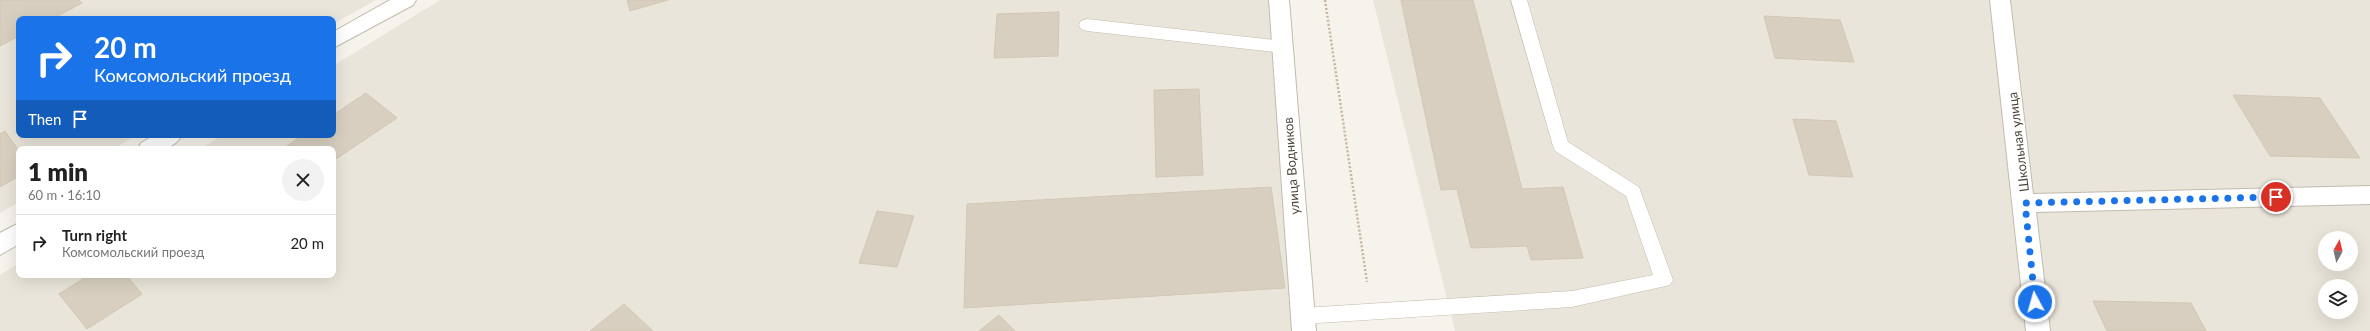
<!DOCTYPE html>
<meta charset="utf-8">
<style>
body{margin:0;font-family:Lato,sans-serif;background:#f2f2f2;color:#222;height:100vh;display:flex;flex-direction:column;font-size:15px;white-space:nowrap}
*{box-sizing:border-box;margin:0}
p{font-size:13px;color:#767676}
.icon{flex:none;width:22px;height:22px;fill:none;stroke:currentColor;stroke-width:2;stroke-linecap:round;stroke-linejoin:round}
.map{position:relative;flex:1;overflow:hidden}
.side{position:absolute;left:16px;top:146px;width:320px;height:132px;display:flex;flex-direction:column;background:#fff;border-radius:8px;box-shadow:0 4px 16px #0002}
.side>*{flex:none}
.guide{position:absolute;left:16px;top:16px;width:320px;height:122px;border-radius:8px;box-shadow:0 4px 16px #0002;background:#1a73e8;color:#fff;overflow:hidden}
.needle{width:26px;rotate:8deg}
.controls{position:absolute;left:2318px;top:231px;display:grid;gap:8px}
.controls a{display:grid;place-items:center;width:40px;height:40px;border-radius:50%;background:#fff;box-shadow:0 4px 16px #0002;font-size:20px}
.pin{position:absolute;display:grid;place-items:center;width:34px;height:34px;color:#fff;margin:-17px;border:2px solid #fff;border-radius:50%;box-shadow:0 1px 4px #0007}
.me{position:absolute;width:44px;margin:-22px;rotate:354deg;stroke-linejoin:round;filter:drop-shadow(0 0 3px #0008)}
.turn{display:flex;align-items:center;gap:14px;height:84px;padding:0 12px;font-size:18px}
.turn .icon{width:52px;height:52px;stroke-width:2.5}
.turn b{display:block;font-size:28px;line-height:34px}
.then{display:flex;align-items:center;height:38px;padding:0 12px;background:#0003;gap:8px;font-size:15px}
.round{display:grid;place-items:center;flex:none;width:42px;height:42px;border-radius:21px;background:#f2f2f2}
.overview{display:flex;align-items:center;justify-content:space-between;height:68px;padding:0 12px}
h1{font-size:24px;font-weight:800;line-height:30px}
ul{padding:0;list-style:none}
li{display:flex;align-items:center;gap:12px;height:56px;padding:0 12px;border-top:1px solid #e0e0e0}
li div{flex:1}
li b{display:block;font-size:15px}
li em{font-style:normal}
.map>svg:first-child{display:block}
</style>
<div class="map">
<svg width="2370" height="331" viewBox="0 0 2370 331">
<rect width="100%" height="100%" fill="#f6f3ec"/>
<g fill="#eae5da" fill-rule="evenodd">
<polygon points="0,0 376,0 333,24 333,19 19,19 19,135 137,135 113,149 19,149 19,202 0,213"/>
<polygon points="440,0 1270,0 1304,331 0,331 0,275 19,263 19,275 333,275 333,149 200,149 223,135 333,135 333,66"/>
<path d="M1373 0H2370V331H1455ZM2325 238H2351V264H2325ZM2325 286H2351V312H2325Z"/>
</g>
<g fill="#d8cfc1" stroke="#d3c7b4">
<polygon points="0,0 79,0 82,3 52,19 19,19 19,36 0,46"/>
<polygon points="627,0 668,0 630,11"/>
<polygon points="1401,0 1473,0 1522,189 1563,187 1583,258 1531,260 1527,246 1471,248 1457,189 1441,190"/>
<polygon points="1059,12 1058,56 994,58 997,14"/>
<polygon points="1764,16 1840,20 1854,62 1775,58"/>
<polygon points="1199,89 1203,175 1156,177 1154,90"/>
<polygon points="366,93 397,118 333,161 333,149 282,149 303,135 333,135 333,115"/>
<polygon points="2233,95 2320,98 2360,158 2270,156"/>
<polygon points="1793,119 1836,121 1853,177 1809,175"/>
<polygon points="5,131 19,151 19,176 0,187 0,134"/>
<polygon points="1271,187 1285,288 964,308 967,204"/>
<polygon points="877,211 914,216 897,267 859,263"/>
<polygon points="89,275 126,275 142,294 87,329 59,294"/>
<polygon points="2093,301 2191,303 2206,331 2107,331"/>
<polygon points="624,304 653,331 590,331"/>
<polygon points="999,315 1015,331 979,331"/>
</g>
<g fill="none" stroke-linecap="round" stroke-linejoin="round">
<g stroke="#c2bbae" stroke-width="1">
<g id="service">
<polygon points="1511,0 1527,0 1568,142 1639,187 1673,280 1670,285 1572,307 1302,324 1295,322 1293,316 1295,310 1302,308 1572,291 1653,275 1626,196 1555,151 1553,146"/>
<polygon points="1087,19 1283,41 1289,43 1291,47 1289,51 1283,53 1087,31 1081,29 1079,25 1081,21"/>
</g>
</g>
<g stroke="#c2bbae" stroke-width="2">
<g id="minor">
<polygon points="390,0 416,0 413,5 333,48 333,32"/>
<polygon points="1269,0 1289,0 1316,331 1292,331"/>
<polygon points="1990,0 2010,0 2033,194 2370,186 2370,204 2036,212 2050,331 2026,331"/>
<path d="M154 135H182C173 152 155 149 138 149L141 143Z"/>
<polygon points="19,223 19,244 0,255 0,233"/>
</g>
</g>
<polyline stroke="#c4b79f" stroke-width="2.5" stroke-dasharray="2 2" stroke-linecap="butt" points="1325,0 1367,282"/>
<use href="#service" fill="#fff" fill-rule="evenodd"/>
<use href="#minor" fill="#fff" fill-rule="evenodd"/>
</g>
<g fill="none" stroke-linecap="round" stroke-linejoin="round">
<polyline stroke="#1a73e8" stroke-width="7" stroke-dasharray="0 12.6" points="2035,302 2025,203 2276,197"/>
</g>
<g text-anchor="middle" stroke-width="3" stroke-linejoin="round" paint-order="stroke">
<g font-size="13" fill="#4b4439" stroke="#fff">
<text transform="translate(2018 142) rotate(-97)" y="5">Школьная улица</text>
<text transform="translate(1291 166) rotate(-94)" y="5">улица Водников</text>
</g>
</g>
</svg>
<div class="controls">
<a><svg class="needle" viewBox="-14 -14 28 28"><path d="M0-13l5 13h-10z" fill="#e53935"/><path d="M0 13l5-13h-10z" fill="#767676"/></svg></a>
<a><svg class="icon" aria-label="layers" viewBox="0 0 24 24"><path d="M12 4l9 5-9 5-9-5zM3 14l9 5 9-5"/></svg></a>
</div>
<div class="pin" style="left:2276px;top:197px;background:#d93025"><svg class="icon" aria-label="arrive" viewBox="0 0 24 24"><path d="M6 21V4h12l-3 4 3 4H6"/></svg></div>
<svg class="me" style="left:2035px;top:302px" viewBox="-20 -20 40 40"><circle r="17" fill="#1a73e8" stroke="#fff" stroke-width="3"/><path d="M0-11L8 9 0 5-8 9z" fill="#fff"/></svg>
<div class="guide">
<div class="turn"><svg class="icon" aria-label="right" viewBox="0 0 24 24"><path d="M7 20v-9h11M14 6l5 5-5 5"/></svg><div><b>20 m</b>Комсомольский проезд</div></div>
<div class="then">Then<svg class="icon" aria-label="arrive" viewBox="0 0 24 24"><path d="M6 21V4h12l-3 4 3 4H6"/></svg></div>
</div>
<section class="side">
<div class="overview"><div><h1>1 min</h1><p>60 m · 16:10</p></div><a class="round"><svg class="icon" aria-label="close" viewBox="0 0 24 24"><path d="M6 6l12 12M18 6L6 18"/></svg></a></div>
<ul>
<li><svg class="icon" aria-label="right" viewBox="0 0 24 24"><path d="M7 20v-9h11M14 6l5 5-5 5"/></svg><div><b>Turn right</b><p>Комсомольский проезд</p></div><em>20 m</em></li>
</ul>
</section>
</div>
